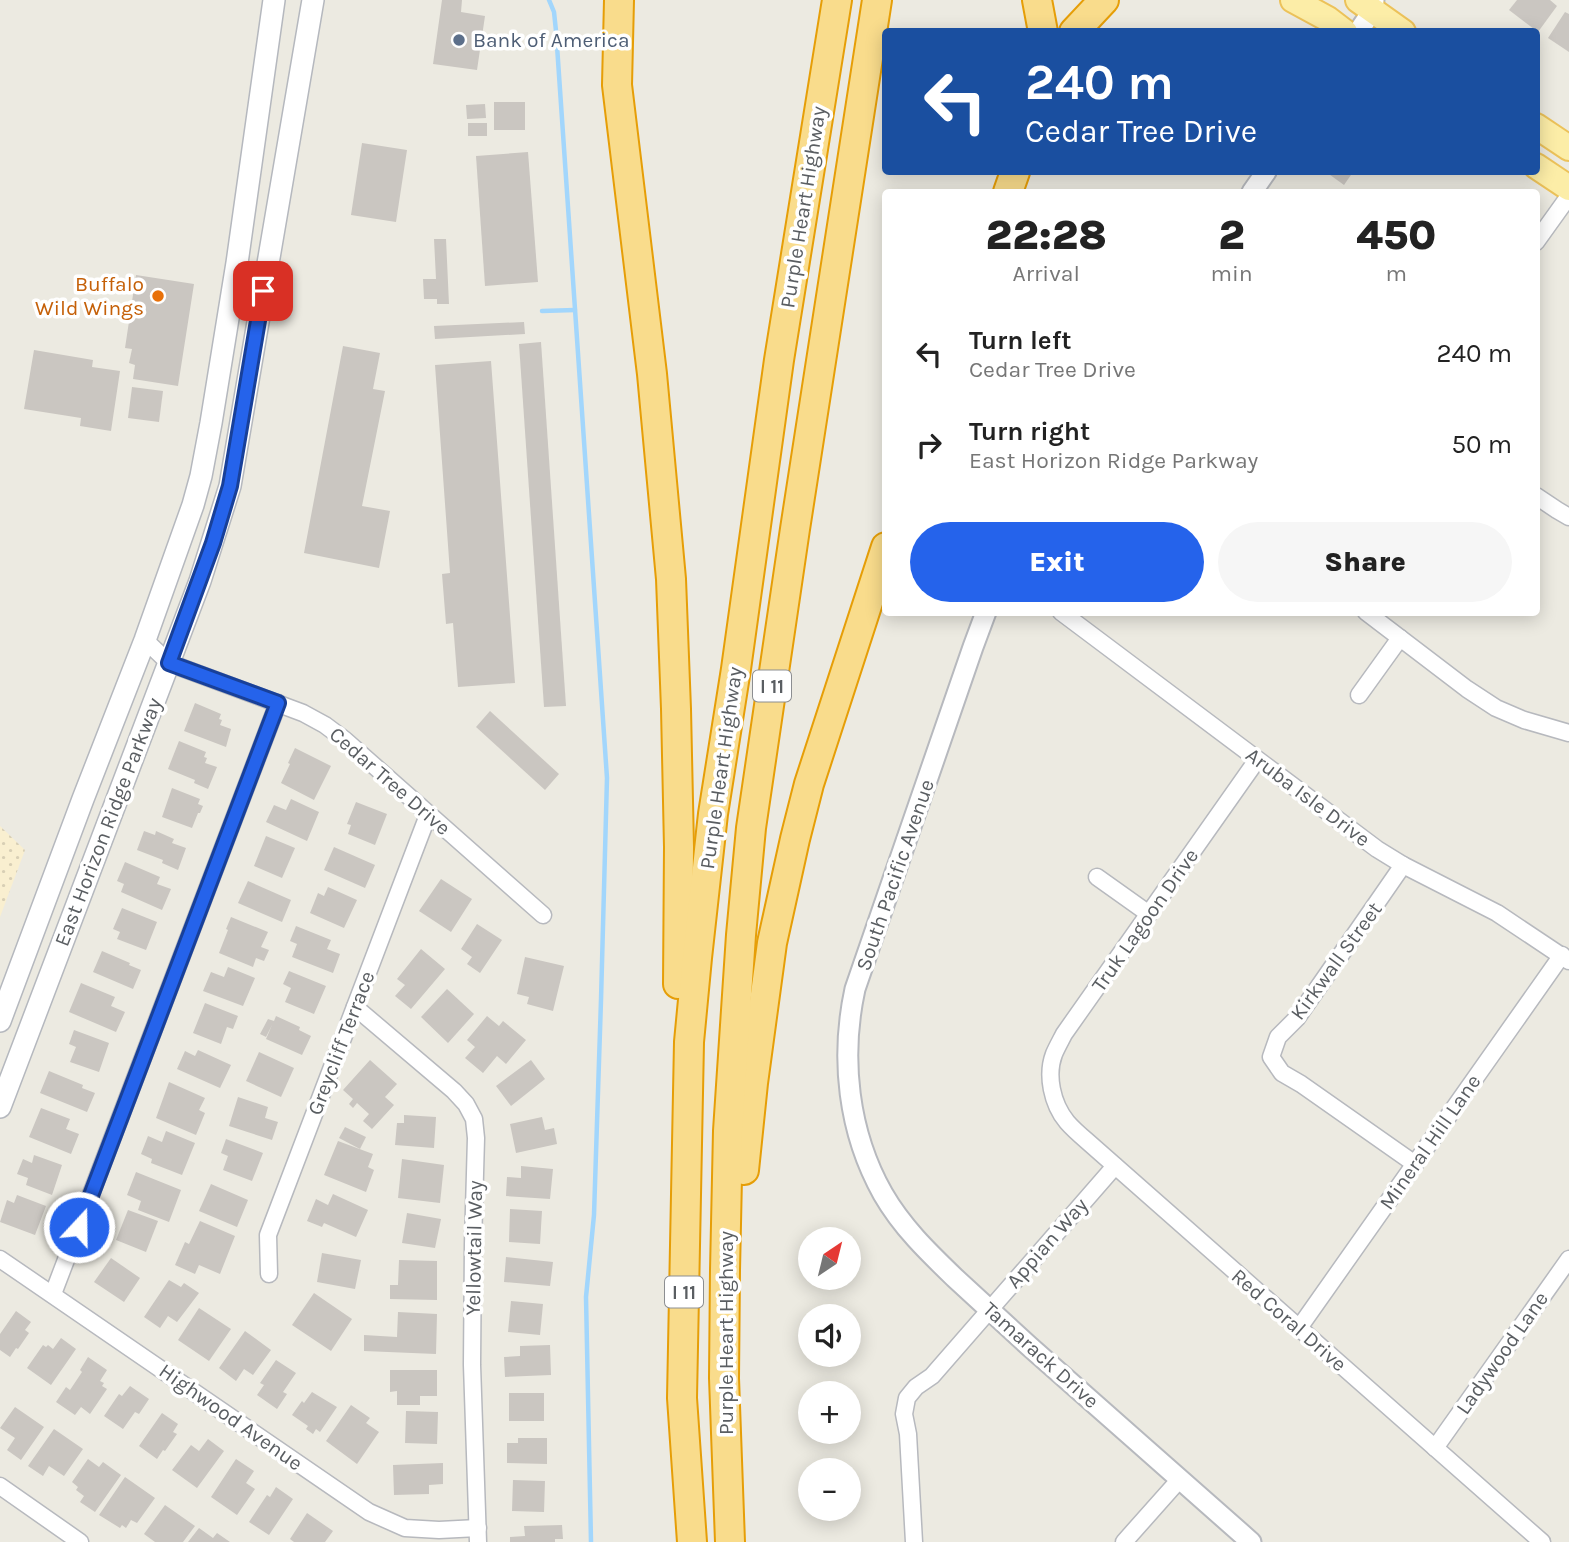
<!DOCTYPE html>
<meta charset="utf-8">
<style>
body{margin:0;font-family:Karla,sans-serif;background:#f6f6f6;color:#222;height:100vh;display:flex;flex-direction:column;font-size:26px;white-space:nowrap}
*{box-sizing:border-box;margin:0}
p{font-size:23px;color:#767676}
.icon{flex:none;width:38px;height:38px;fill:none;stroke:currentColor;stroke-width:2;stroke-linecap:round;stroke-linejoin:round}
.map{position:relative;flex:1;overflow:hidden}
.panel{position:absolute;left:882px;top:189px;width:658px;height:427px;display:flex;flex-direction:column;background:#fff;border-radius:7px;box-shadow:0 4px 18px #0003}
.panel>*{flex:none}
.guide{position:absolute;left:882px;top:28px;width:658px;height:147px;border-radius:7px;box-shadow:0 4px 18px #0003;background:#1a4fa0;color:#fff;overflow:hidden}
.needle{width:46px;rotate:35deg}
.buttons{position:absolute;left:798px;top:1227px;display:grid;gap:14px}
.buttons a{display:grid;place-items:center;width:63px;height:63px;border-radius:50%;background:#fff;box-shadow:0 4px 18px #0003;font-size:35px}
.pin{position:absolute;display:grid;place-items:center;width:60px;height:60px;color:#fff;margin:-30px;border-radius:14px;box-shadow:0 4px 10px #0006}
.me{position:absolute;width:77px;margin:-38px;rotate:21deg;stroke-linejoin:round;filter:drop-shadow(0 0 5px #0008)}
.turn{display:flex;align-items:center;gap:24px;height:147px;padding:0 28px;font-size:32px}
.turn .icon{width:91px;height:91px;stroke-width:2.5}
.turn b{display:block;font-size:49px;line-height:60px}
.eta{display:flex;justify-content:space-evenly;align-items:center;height:119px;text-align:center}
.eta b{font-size:42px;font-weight:800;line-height:49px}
.action{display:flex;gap:14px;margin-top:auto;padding:14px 28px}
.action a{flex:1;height:80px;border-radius:42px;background:#2563eb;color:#fff;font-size:28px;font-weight:800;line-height:80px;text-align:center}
.action a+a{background:#f6f6f6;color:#222}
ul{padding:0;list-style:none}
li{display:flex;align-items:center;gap:21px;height:91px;padding:0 28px}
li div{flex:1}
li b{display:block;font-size:26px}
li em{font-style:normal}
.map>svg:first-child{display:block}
</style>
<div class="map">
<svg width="1569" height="1542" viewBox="0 0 1569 1542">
<defs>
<pattern id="sand-dots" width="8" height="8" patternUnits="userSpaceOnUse" patternTransform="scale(1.75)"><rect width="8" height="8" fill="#f9efd0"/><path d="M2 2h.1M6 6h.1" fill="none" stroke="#d8cfb5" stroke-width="1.8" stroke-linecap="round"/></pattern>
</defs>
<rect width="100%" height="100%" fill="#eceae1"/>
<polygon fill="url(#sand-dots)" points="0,826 25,850 0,917"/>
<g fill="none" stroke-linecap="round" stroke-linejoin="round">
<g stroke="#a2d6fc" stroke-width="4.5">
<polyline points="549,0 554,12 556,31 607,778 601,1000 594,1215 586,1297 591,1542"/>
<polyline points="542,311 575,310"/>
</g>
</g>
<g fill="#cac6c1">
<polygon points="442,0 462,0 461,12 485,16 477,70 433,64"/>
<polygon points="1517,0 1550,0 1557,6 1538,32 1509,10"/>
<polygon points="1565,12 1569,14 1569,52 1548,38"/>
<rect x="494" y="102" width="31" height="28"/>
<polygon points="485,104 486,118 467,119 466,105"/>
<rect x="468" y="123" width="19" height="13"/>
<polygon points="362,143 407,150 396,222 351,215"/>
<polygon points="528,152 538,282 485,286 476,156"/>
<polygon points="1326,172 1353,172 1344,185"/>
<polygon points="434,239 446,239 449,304 437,304 437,299 424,299 423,279 436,279"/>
<polygon points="136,275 194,284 178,386 133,379 135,365 129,363 132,349 125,348"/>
<polygon points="524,322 525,334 435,339 434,326"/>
<polygon points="541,342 566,706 544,707 519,344"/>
<polygon points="343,346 380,353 373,389 385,391 362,506 390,511 379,568 304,553"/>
<polygon points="34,350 93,360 92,367 120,371 111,431 80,426 81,418 24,409"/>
<polygon points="491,361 515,683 458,687 453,623 446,624 442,574 450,573 435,365"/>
<polygon points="132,387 163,391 159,422 128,418"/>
<polygon points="195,703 221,714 219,719 222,720 220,725 231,729 226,747 184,731"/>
<polygon points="490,711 559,774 545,790 476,727"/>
<polygon points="179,741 206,752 204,757 207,758 205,763 217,767 208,789 194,783 195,780 168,769"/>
<polygon points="295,748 331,766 314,800 281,783 290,764 288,763"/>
<polygon points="172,788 200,799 198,804 203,806 200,813 198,813 192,828 162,817"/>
<polygon points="291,799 319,812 307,841 266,822 274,805 286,810"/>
<polygon points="356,802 387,814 375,845 348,834 351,825 347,824"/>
<polygon points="144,831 155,835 156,831 174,839 172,843 186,848 178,870 162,863 163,860 137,850"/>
<polygon points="266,836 295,848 282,878 254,866"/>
<polygon points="334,847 375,865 365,888 324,870"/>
<polygon points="125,862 160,877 157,884 171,889 162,910 121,892 124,884 117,881"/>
<polygon points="441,879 472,899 451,932 419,911"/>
<polygon points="248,881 291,900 282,922 238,903"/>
<polygon points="328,887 357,900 344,928 310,913 318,893 324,896"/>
<polygon points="122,908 157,922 146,950 117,939 120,932 113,929"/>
<polygon points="231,917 268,932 261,947 269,950 264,961 256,958 253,967 219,953 228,930 226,929"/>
<polygon points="477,924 502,940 480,973 467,964 472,957 461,949"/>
<polygon points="296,926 331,940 327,949 340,954 333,973 292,957 297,944 290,941"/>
<polygon points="421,949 445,969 411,1009 395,996 405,985 397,979"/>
<polygon points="102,951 130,963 129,965 141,970 133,989 93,972"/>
<polygon points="525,957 564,966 553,1011 527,1004 529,997 517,994"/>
<polygon points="228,967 255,978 243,1006 203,991 211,972 224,977"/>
<polygon points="289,971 326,986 314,1014 285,1002 291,988 283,984"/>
<polygon points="81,983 115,997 111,1006 125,1012 116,1032 69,1012"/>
<polygon points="447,989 474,1014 448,1043 421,1017"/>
<polygon points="205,1003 238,1016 233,1029 227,1027 221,1044 193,1033"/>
<polygon points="276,1016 300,1027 299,1030 311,1036 302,1055 266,1039 272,1025 266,1037 260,1034 268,1019 274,1021"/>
<polygon points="487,1016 499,1026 503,1021 526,1040 506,1064 497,1056 483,1073 465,1058 475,1047 467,1040"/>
<polygon points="74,1030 109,1043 99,1072 70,1062 76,1047 69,1044"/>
<polygon points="198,1050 231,1065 220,1088 177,1069 185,1051 195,1056"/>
<polygon points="259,1052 294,1068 281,1097 246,1081"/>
<polygon points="370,1060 397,1084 385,1097 394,1105 372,1129 363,1121 369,1114 357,1103 353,1108 349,1104 353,1099 343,1090"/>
<polygon points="531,1060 545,1079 511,1106 496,1086"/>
<polygon points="49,1071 83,1085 82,1088 95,1093 87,1112 40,1093"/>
<polygon points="169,1082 205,1098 199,1110 205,1113 196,1135 156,1118"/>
<polygon points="238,1097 268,1107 265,1118 278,1122 272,1140 229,1126"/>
<polygon points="41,1108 70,1119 66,1129 79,1134 71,1154 29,1137"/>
<polygon points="404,1115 436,1117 434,1148 395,1145 397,1123 404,1123"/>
<polygon points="542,1117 545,1130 554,1128 557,1144 516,1153 510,1124"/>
<polygon points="345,1127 366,1137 360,1149 339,1138"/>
<polygon points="166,1131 195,1143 182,1175 151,1163 152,1159 141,1154 148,1136 162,1142"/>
<polygon points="226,1139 263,1153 252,1181 223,1170 228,1156 221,1153"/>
<polygon points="338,1141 373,1154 368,1167 374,1170 366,1192 324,1175"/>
<polygon points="34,1155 62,1165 52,1195 26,1185 28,1178 17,1174 23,1159 32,1163"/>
<polygon points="402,1159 444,1165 440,1203 398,1198"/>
<polygon points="521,1166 553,1169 550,1199 506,1196 507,1177 521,1178"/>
<polygon points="136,1172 181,1190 169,1222 138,1210 141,1201 127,1195"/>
<polygon points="211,1184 248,1200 237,1227 199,1211"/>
<polygon points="333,1194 368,1210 356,1237 324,1223 322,1227 307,1221 316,1199 328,1205"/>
<polygon points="17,1195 46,1206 35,1235 0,1222 7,1200 14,1203"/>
<polygon points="510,1209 542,1211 540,1244 509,1242"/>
<polygon points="128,1210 158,1221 146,1252 116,1240"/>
<polygon points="407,1213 441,1219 435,1248 402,1243"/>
<polygon points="200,1221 235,1236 220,1274 199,1265 195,1274 175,1265 185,1242 189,1244"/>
<polygon points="322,1253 361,1260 355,1289 317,1282"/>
<polygon points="506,1257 553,1262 550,1286 504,1282"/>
<polygon points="111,1258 140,1278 124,1302 94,1282"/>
<polygon points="399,1260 437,1261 437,1300 390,1299 390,1285 398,1285"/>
<polygon points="169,1280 181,1287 184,1283 199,1293 177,1322 168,1316 160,1328 144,1317"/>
<polygon points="314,1293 352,1319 331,1351 292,1325"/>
<polygon points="511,1301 543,1304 540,1335 508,1332"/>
<polygon points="199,1308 231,1329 209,1361 178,1340"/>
<polygon points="16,1311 31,1322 25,1330 29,1333 18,1349 16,1348 10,1357 0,1350 0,1334"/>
<polygon points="398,1312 437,1314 436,1354 364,1351 364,1335 397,1337"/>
<polygon points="245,1331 271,1350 253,1375 244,1369 236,1381 219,1368"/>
<polygon points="61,1338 76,1349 51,1385 27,1368 43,1345 46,1347 48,1345 53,1349"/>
<polygon points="550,1345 551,1375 505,1377 504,1357 520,1356 520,1346"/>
<polygon points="88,1357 107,1370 100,1381 104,1383 102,1386 107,1389 90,1414 81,1407 75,1415 56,1402 66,1387 70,1390 82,1372 80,1370"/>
<polygon points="276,1360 296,1373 283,1392 287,1394 277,1409 257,1395 264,1385 260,1383"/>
<polygon points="390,1370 437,1370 437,1396 420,1396 420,1405 397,1405 397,1391 390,1392"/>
<polygon points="130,1386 149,1399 139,1414 135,1412 123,1429 104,1416 119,1394 122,1396"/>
<polygon points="312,1392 337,1407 320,1432 316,1429 313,1434 306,1429 308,1426 292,1415 302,1401 304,1403"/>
<rect x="509" y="1393" width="35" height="28"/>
<polygon points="351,1405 370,1418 366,1423 379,1432 357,1464 326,1441"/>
<polygon points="15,1407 44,1427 21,1460 7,1450 15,1438 0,1428"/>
<polygon points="406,1411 438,1412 437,1444 405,1443"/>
<polygon points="162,1413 178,1424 173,1432 177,1434 165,1451 163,1450 157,1459 139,1446"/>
<polygon points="54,1429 83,1449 64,1476 49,1466 43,1476 28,1466"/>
<polygon points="518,1438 547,1438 547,1464 507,1463 507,1443 518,1443"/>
<polygon points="208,1439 224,1451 197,1488 172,1470 191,1445 199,1451"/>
<polygon points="88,1459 99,1467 103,1462 121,1475 95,1512 80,1502 84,1496 76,1490 78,1487 72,1482"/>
<polygon points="236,1459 254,1471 246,1483 255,1489 237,1515 211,1497"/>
<polygon points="443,1463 443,1484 429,1485 429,1494 394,1495 393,1465"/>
<polygon points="125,1477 155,1498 137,1523 131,1520 126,1528 122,1525 120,1528 99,1515"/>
<polygon points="513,1480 545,1481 544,1512 512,1511"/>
<polygon points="276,1487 293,1499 269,1535 249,1522 267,1495 270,1497"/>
<polygon points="165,1505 195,1526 183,1542 155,1542 144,1534"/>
<polygon points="307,1513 333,1531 325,1542 294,1542 290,1539"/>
<polygon points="562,1525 563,1539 555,1539 555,1542 510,1542 510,1537 525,1536 524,1526"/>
<polygon points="199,1528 213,1538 217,1533 230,1542 188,1542"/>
</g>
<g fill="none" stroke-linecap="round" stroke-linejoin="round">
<g stroke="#b7b9be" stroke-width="19">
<g id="minor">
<polyline points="1536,242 1569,196"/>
<polyline points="1536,496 1557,510 1569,517"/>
<polyline points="1061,612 1377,849 1403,865 1497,913 1569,961"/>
<polyline points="1366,612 1467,689 1496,708 1524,720 1569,733"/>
<polyline points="145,640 169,663 303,713 325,725 345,740 543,915"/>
<polyline points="1359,695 1400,638"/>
<path d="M1257 760 1064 1034C1061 1040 1057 1047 1054 1054 1046 1075 1052 1104 1067 1122 1073 1129 1080 1135 1087 1141L1542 1542"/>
<polyline points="1403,865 1297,1018 1278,1037 1271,1057 1282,1073 1301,1084 1415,1164"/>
<polyline points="1097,877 1149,914"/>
<polyline points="355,1007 454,1091 466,1104 474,1119 476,1138 473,1244 472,1365 478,1542"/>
<polyline points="0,1259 369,1512 405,1528 439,1530 478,1528"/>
<polyline points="269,1274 268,1235 428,815"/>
<polyline points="53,1294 278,703"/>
<polyline points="1299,1328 1562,955"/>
<polyline points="1435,1448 1569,1259"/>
<polyline points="0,1486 80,1542"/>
<polyline points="914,1542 908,1434 904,1414 907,1398 916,1387 932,1376 1115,1166"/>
<polyline points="1124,1542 1180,1479"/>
</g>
</g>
<g stroke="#b7b9be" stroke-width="23">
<g id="tertiary">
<polyline points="1358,32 1373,10 1374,0"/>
<polyline points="1252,192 1266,172"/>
<path d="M986 612 973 647 855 989C840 1058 848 1132 883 1194 902 1227 928 1252 955 1278 980 1301 1004 1323 1029 1346 1103 1411 1177 1477 1251 1542"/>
</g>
</g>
<g stroke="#b5b8be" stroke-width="24">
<g id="secondary">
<polyline points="0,1021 83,799 145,640 193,505 201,476 211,423 237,263 274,0"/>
<polyline points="0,1107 200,581 230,486 313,0"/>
</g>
</g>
<g stroke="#ecc25a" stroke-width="28">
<g id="primary">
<polyline points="1293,0 1328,19 1345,32"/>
<polyline points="1358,0 1403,32"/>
<polyline points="1536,126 1569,148"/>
<polyline points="1536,166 1569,188"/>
</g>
</g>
<g stroke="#e69e07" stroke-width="32">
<g id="motorway">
<polyline points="619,0 617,85 652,374 671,579 676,709 679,847 678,984"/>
<polyline points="1037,0 1043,32"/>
<polyline points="1074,32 1104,0"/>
<polyline points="1008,192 1015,172"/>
<polyline points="744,1170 753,1083 772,943 795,839 809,784 886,547"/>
<polyline points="692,1542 682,1398 689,1042 697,958 713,814 736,669 779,360 837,0"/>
<polyline points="730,1542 724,1378 725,1270 728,1131 741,935 751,828 795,529 877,0"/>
</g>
</g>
<use href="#minor" stroke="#fff" stroke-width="16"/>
<use href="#tertiary" stroke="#fff" stroke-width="19"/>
<use href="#secondary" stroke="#fff" stroke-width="21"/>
<use href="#primary" stroke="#fceda7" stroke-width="24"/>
<use href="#motorway" stroke="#f9dc8c" stroke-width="28"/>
</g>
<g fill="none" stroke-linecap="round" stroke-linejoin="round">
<g stroke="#184099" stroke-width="18">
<polyline id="route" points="79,1227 278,703 169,663 213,543 230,486 263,291"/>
</g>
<use href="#route" stroke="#2563eb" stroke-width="12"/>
</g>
<circle fill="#5c6f8a" stroke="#fff" stroke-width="2.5" cx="459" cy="40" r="7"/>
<circle fill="#e8710a" stroke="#fff" stroke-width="2.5" cx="158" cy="296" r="7"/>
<g text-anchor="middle" stroke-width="7" stroke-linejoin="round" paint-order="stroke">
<g fill="#fff" stroke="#8c8e91" stroke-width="2">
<rect x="753" y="670.5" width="38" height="31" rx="5"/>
<rect x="665" y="1276.5" width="38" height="31" rx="5"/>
</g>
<g font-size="19" font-weight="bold" fill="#5a5e62">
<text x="772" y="693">I 11</text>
<text x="684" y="1299">I 11</text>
</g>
<g font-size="21" fill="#4e5e75" stroke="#fff" text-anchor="start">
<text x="473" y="47">Bank of America</text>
</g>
<g font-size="21" fill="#5a5e62" stroke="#fff">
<text transform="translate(803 207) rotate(-81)" y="7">Purple Heart Highway</text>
<text transform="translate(721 768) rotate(-82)" y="7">Purple Heart Highway</text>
<text transform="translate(390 781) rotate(41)" y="7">Cedar Tree Drive</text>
<text transform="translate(1308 797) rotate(37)" y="7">Aruba Isle Drive</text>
<text transform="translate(108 822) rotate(-69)" y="7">East Horizon Ridge Parkway</text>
<text transform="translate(895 875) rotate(-71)" y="7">South Pacific Avenue</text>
<text transform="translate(1145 920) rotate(-55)" y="7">Truk Lagoon Drive</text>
<text transform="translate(1336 961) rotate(-54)" y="7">Kirkwall Street</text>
<text transform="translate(341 1043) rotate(-69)" y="7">Greycliff Terrace</text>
<text transform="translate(1430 1142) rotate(-55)" y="7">Mineral Hill Lane</text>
<text transform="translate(1047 1243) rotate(-49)" y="7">Appian Way</text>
<text transform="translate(474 1248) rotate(-89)" y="7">Yellowtail Way</text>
<text transform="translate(1289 1320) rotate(41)" y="7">Red Coral Drive</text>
<text transform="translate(726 1333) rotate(-90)" y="7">Purple Heart Highway</text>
<text transform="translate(1502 1353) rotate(-55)" y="7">Ladywood Lane</text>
<text transform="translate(1041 1355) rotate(42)" y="7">Tamarack Drive</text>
<text transform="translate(231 1417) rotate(35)" y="7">Highwood Avenue</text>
</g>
<g font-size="21" fill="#c56008" stroke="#fff" text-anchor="end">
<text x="144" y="291">Buffalo<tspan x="144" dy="24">Wild Wings</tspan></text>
</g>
</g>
</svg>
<div class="buttons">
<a><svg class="needle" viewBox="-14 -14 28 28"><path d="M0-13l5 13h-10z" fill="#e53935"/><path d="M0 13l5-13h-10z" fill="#767676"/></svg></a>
<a><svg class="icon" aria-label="sound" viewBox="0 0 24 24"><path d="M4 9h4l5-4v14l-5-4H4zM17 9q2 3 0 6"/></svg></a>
<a>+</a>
<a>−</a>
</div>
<div class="pin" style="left:263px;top:291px;background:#d93025"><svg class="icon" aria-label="arrive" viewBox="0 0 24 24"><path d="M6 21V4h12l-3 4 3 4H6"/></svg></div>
<svg class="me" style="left:79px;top:1227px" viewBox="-20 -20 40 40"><circle r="17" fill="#2563eb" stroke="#fff" stroke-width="3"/><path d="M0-11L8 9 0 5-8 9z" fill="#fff"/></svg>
<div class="guide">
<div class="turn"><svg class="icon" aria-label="left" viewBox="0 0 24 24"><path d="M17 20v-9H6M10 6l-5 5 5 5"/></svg><div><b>240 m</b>Cedar Tree Drive</div></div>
</div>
<section class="panel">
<div class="eta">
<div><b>22:28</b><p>Arrival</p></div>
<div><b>2</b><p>min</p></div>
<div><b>450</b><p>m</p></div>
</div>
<ul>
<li><svg class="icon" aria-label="left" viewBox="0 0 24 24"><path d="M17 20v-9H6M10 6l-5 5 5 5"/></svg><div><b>Turn left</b><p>Cedar Tree Drive</p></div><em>240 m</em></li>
<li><svg class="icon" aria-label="right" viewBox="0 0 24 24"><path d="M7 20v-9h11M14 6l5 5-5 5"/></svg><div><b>Turn right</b><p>East Horizon Ridge Parkway</p></div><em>50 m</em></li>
</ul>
<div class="action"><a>Exit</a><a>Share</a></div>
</section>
</div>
